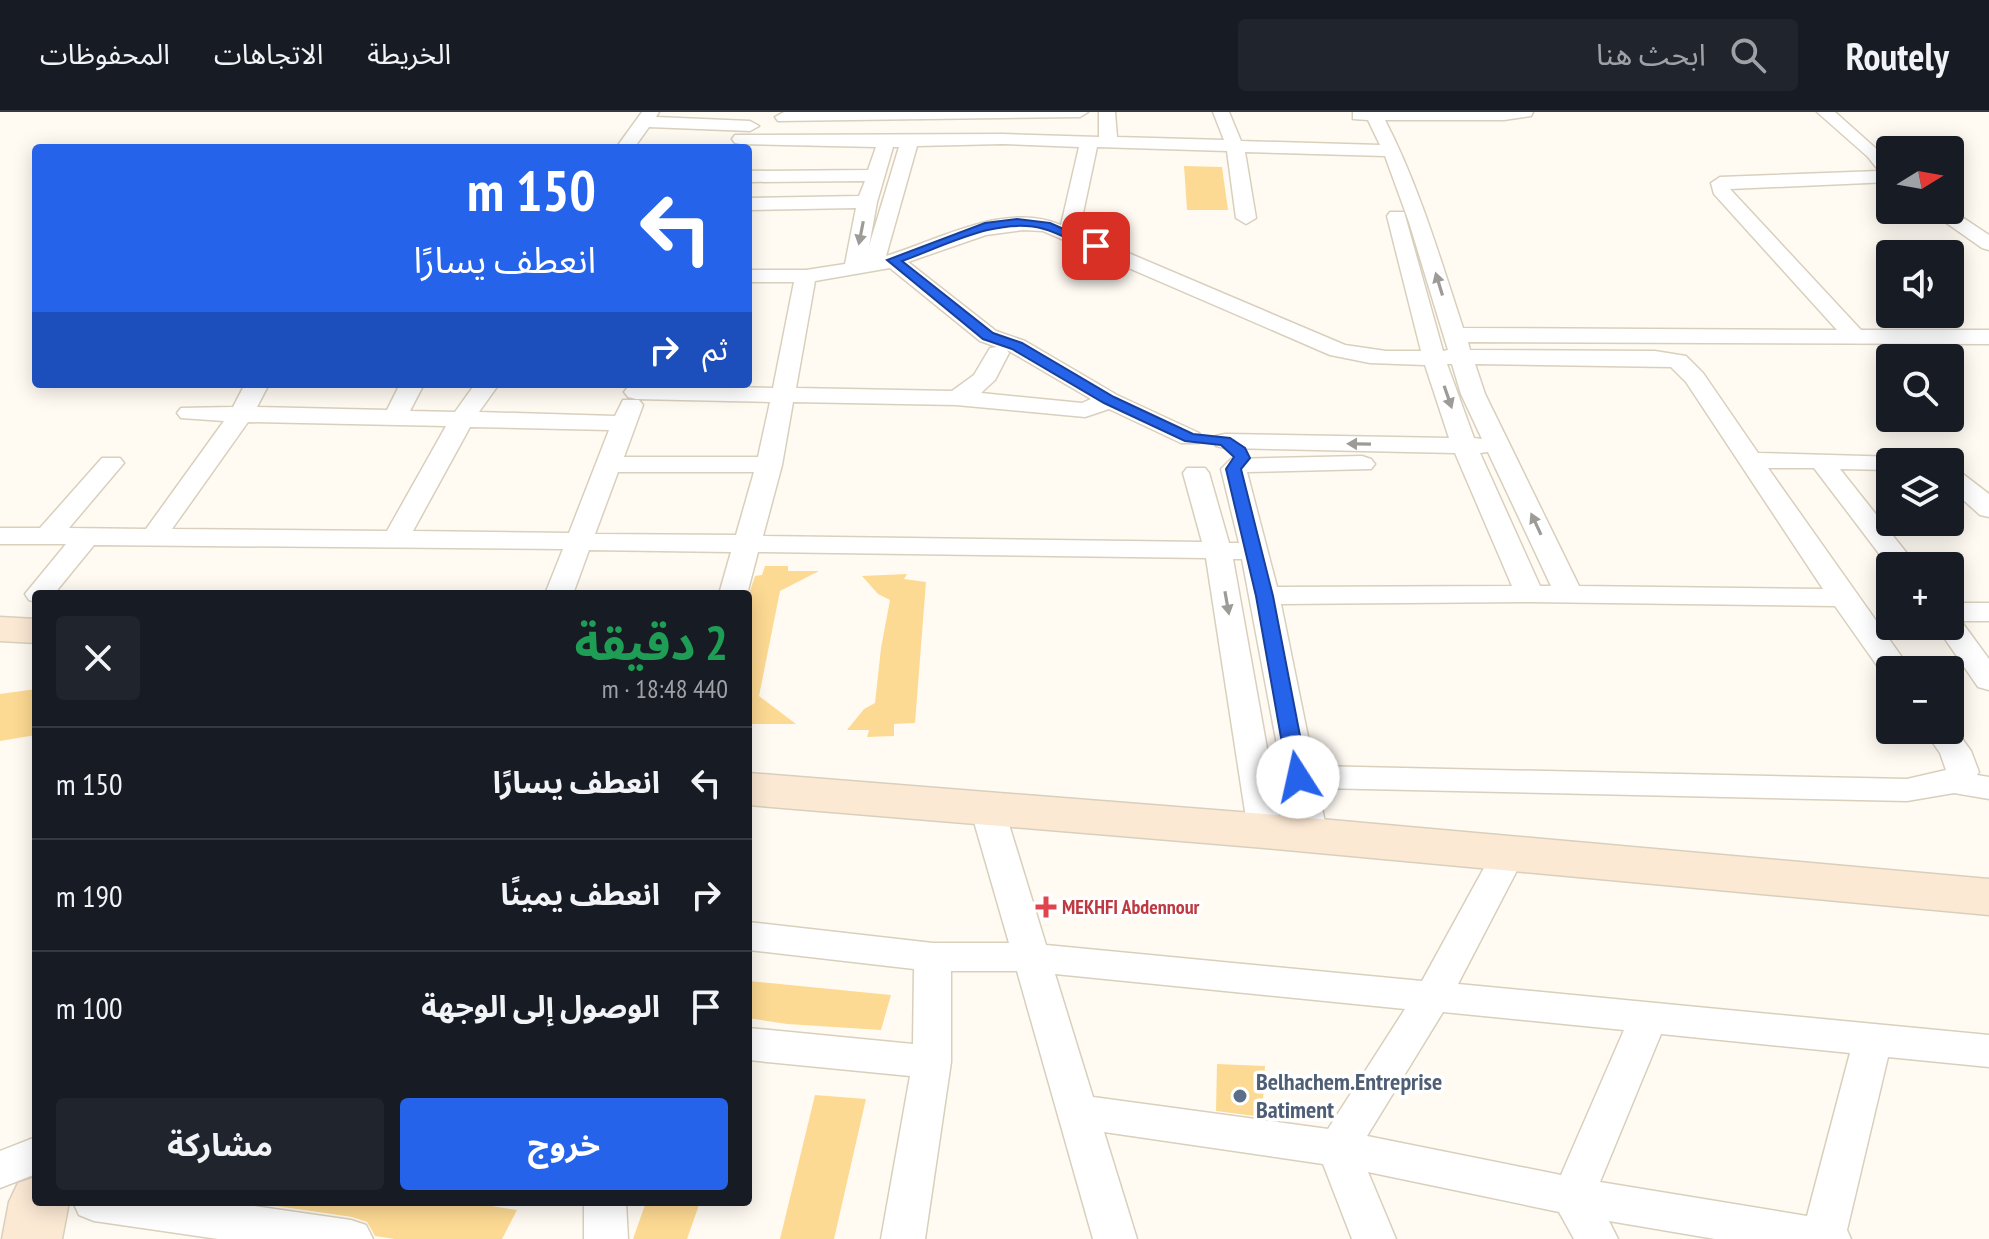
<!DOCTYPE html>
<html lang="ar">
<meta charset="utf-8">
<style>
body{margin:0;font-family:"PT Sans Narrow","Noto Sans Arabic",sans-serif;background:#20242c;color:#f1f3f6;direction:rtl;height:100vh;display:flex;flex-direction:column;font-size:30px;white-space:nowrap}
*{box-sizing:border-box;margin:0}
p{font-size:26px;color:#9ea1a6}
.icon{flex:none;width:44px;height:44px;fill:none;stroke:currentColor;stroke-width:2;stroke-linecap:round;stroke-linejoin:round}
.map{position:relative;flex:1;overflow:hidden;direction:ltr}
.panel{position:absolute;left:32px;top:478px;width:720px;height:616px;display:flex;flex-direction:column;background:#171b24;border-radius:8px;box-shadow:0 4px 20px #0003;direction:rtl}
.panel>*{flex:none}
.guide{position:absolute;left:32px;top:32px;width:720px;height:244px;border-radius:8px;box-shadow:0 4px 20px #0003;direction:rtl;background:#2563eb;color:#fff;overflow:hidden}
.needle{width:52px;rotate:79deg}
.tools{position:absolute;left:1876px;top:24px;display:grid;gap:16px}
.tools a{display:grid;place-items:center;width:88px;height:88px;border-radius:8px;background:#171b24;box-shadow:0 4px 20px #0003;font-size:40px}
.pin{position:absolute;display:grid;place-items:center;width:68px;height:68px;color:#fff;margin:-34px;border-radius:16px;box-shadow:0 4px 12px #0006}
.me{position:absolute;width:88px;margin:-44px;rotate:350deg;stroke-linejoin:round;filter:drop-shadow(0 0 6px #0008)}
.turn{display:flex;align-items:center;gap:28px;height:168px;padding:0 24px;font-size:36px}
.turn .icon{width:104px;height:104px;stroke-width:2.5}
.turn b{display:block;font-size:56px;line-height:68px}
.then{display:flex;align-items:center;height:76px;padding:0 24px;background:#0003;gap:16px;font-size:30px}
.round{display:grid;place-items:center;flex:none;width:84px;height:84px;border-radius:8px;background:#20242c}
.overview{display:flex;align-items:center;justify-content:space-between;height:136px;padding:0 24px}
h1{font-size:48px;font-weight:700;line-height:60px;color:#1e9e55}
.action{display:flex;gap:16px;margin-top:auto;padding:16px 24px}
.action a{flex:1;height:92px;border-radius:8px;background:#2563eb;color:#fff;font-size:32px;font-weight:700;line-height:92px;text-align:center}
.action a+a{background:#20242c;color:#f1f3f6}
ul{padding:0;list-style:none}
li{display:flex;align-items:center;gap:24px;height:112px;padding:0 24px;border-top:2px solid #363941}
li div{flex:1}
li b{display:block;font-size:30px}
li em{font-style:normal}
header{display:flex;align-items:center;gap:48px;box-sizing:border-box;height:112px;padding:0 40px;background:#171b24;border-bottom:2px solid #363941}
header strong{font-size:38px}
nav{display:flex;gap:44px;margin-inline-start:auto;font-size:28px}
.search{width:560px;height:72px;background:#20242c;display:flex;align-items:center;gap:20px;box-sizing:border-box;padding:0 28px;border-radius:8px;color:#9ea1a6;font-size:30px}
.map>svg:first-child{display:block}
</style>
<header>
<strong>Routely</strong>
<div class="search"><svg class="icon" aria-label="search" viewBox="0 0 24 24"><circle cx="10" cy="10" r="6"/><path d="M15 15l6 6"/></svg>ابحث هنا</div>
<nav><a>الخريطة</a><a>الاتجاهات</a><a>المحفوظات</a></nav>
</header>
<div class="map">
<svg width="1989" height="1127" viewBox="0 0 1989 1127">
<rect width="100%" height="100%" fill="#fffbf3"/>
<g fill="#fdda93">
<polygon points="1184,54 1222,55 1228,98 1187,98"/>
<polygon points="765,454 788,454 788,459 819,459 780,479 759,584 796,612 748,612 748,485 755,464 762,463"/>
<polygon points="907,462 904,467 926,470 915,611 894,612 894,624 867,625 869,618 847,618 864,597 875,591 881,536 890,488 878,482 862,464"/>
<polygon points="36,577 36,623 0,629 0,582"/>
<polygon points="748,869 800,874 891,883 881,918 787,912 748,906"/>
<polygon points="1217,952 1265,954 1262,1005 1216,999"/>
<polygon points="815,983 866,987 834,1127 780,1127"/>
<polygon points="248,1090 467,1090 517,1098 502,1127 395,1127 375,1124 367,1110 352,1105"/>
<polygon points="646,1090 700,1090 687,1127 633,1127"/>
</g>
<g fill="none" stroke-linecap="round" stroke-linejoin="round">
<g stroke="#d9cfbd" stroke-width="3">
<g id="street">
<polygon points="642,0 659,0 656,5 750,9 759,14 750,19 649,15 634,36 616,36"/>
<polygon points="784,0 1088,0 1080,5 778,9 775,5"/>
<path d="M1099 0H1115L1117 25 1224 28 1213 0H1229L1241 29 1380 33 1368 8 1353 7V0H1533L1531 4 1504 8H1385C1419 74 1440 146 1463 216L1837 218 1714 82 1711 71 1720 65 1879 59 1868 45 1817 0H1835L1890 49V70L1730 77 1861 218H1989V232L1468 230 1470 238 1655 239 1686 244 1703 261 1758 341 1899 345 1903 350H1890V358L1840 357 1917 454 1890 456 1814 356H1768L1911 558H1890V566L1885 565 1835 494 1530 490 1281 492 1314 654 1907 667 1946 658 1940 641 1924 618H1950V610L1971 639 1979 660 1977 663 1989 665V687L1954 681 1907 689 1318 676 1328 725 1323 733 1311 737 1299 733 1294 725 1285 676 1274 675 1282 719 1277 727 1265 731 1253 727 1248 719 1206 446 758 440 747 482H719L731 440 589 438 573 482H545L563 437 94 433 54 482H36V490L29 488 25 482 66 432H0V416H40L102 346H120L124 351 69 416 146 417 224 309 181 306 177 301 181 296 233 295 245 272H269L257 295 387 298 400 272H424L410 299 455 300 475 272H499L479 300 615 304 623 288H639L643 293 624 345H758L770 290 636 287 628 285 624 280 628 275 636 273 773 276 794 170H748V158H806L845 152 856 96 748 98V86L859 84 865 69 749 70 748 59 868 58 876 35 741 32 735 31 732 27 735 23 1003 22 1099 25ZM1003 32 1079 35 1061 113C1006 89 939 128 886 144L917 34ZM893 35H899L869 134 877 90ZM1097 35 1227 39 1236 106 1246 112 1256 106 1245 40 1385 44 1409 110 1448 238 1443 239 1404 100H1390L1387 104 1421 239H1386L1345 233 1079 120ZM1023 118 1043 119 1330 243 1370 251 1425 253 1449 326 1225 322 1216 324 1213 329 1216 334 1225 336 1455 341 1512 474 1277 475 1247 360 1371 357 1375 352 1371 347 1362 344 1231 347 1221 357 1239 431H1229L1209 361 1205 356H1187L1183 361 1202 430 763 424 782 353 793 290 956 293 1085 305 1109 297 1181 331H1199L1202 326 1199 321 1117 283 1025 229 996 219 908 150 986 123ZM890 156 980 229 997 235 990 236 974 263 952 279 796 276 815 169ZM1007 238 1009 239 1091 287 1082 291 981 281 995 268 1009 241ZM1447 252H1452L1461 282 1482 327 1474 326ZM1475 252 1671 255 1686 270 1823 477 1579 474 1485 282ZM248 310 446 314 387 419 172 417ZM470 315 609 318 569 421 413 419ZM1488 340 1551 474H1540L1480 341ZM618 360H754L736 423 595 422ZM1233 447H1242L1281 654 1270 653Z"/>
<polygon points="1950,97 1989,123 1989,138 1982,136 1928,98"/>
<polygon points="1950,356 1959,359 1989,382 1989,405 1980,403 1950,376"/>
<polygon points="1950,491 1989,491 1989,509 1961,509 1989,547 1989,578 1978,575 1936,514 1950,514"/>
<path d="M987 685 999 688 1004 696 1046 833 1422 869 1496 734 1508 731 1520 734 1525 743 1458 872 1989 923V955L1888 945 1847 1118 1851 1127H1715L1609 1109 1618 1127H1574L1559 1100 1368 1060 1396 1127H1352L1323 1052 1104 1020 1137 1127H1093L1017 859H951V950L925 1127H881L910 964 748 948V916L913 932 914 857 748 838V810L933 831H1009L970 696 975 688ZM1055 862 1405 897 1328 1017 1093 985ZM1443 900 1624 918 1561 1063 1367 1024ZM1661 922 1850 941 1807 1104 1600 1070Z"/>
<polygon points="36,1025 36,1062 0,1076 0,1039"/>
<polygon points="73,1090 227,1090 351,1108 366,1113 373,1127 218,1127 94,1109 79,1103"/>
<polygon points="584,1090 626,1090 628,1127 584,1127"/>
</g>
</g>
<g stroke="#d9cfbd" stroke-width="3">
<g id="secondary">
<polygon points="0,505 36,507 36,531 0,529"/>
<polygon points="748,661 1265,702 1989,767 1989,803 1265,736 748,693"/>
<polygon points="36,1065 36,1090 69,1090 62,1127 2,1127 9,1090 18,1071"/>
</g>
</g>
<use href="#street" fill="#fff" fill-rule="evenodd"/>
<use href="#secondary" fill="#fce9d4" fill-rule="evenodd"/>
</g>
<defs><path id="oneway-solid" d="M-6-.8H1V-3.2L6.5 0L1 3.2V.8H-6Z" transform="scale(2)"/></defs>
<g fill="#9d9b98">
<use href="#oneway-solid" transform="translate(861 121) rotate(101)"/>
<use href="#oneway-solid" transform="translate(1439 172) rotate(-107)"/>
<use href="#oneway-solid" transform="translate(1448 285) rotate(71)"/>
<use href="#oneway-solid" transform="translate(1359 332) rotate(-179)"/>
<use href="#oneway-solid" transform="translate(1536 412) rotate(-115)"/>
<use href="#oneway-solid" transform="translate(1227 491) rotate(80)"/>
</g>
<path fill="#2563eb" stroke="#184099" stroke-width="2" d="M1017 107 1050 111 1102 134 1096 138C1078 133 1062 122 1044 117 998 104 945 134 902 149L993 221 1022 231 1114 285 1193 322 1230 326 1245 336 1250 346 1241 357 1273 484 1308 665 1305 670H1291L1288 665 1256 484 1226 357 1234 345 1221 333 1185 329 1104 291 1012 237 983 227 887 148 985 111Z"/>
<path fill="#e0444e" stroke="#fff" stroke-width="3" d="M1042 783h8v8h8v8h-8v8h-8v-8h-8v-8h8z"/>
<circle fill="#5c6f8a" stroke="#fff" stroke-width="3" cx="1240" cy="984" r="8"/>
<g text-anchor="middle" stroke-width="7" stroke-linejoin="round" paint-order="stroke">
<g font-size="20" font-weight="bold" fill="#be3a42" stroke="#fff" text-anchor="start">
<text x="1062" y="802">MEKHFI Abdennour</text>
</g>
<g font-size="24" font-weight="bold" fill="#4e5e75" stroke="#fff" text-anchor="start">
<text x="1256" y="978">Belhachem.Entreprise<tspan x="1256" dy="28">Batiment</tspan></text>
</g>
</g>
</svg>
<div class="tools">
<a><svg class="needle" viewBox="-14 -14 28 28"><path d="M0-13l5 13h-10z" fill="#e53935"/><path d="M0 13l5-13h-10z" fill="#9ea1a6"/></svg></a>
<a><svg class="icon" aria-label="sound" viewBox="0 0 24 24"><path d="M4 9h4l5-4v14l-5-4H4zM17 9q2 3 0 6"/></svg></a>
<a><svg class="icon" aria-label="search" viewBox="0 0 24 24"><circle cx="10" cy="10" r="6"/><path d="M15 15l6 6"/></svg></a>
<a><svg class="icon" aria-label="layers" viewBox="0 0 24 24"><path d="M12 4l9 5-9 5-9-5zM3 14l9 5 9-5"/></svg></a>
<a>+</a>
<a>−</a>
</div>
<div class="pin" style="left:1096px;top:134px;background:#d93025"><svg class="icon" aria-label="arrive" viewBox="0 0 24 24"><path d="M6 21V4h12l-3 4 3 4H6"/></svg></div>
<svg class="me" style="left:1298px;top:665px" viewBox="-20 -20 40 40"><circle r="19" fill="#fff"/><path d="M0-13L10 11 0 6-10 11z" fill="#2563eb"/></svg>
<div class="guide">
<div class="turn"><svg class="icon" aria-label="left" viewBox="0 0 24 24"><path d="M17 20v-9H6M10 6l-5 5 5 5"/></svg><div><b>150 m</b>انعطف يسارًا</div></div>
<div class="then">ثم<svg class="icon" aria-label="right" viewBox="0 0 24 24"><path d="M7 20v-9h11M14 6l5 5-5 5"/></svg></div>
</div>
<section class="panel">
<div class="overview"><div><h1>2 دقيقة</h1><p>440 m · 18:48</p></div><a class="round"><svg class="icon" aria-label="close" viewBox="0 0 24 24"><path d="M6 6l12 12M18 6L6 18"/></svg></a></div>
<ul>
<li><svg class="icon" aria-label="left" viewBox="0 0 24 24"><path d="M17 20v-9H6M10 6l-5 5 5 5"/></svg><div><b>انعطف يسارًا</b></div><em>150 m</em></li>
<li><svg class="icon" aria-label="right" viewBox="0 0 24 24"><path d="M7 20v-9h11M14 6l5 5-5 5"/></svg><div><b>انعطف يمينًا</b></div><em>190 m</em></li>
<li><svg class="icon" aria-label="arrive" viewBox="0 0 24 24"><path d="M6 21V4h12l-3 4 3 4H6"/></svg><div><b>الوصول إلى الوجهة</b></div><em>100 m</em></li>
</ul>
<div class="action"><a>خروج</a><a>مشاركة</a></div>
</section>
</div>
